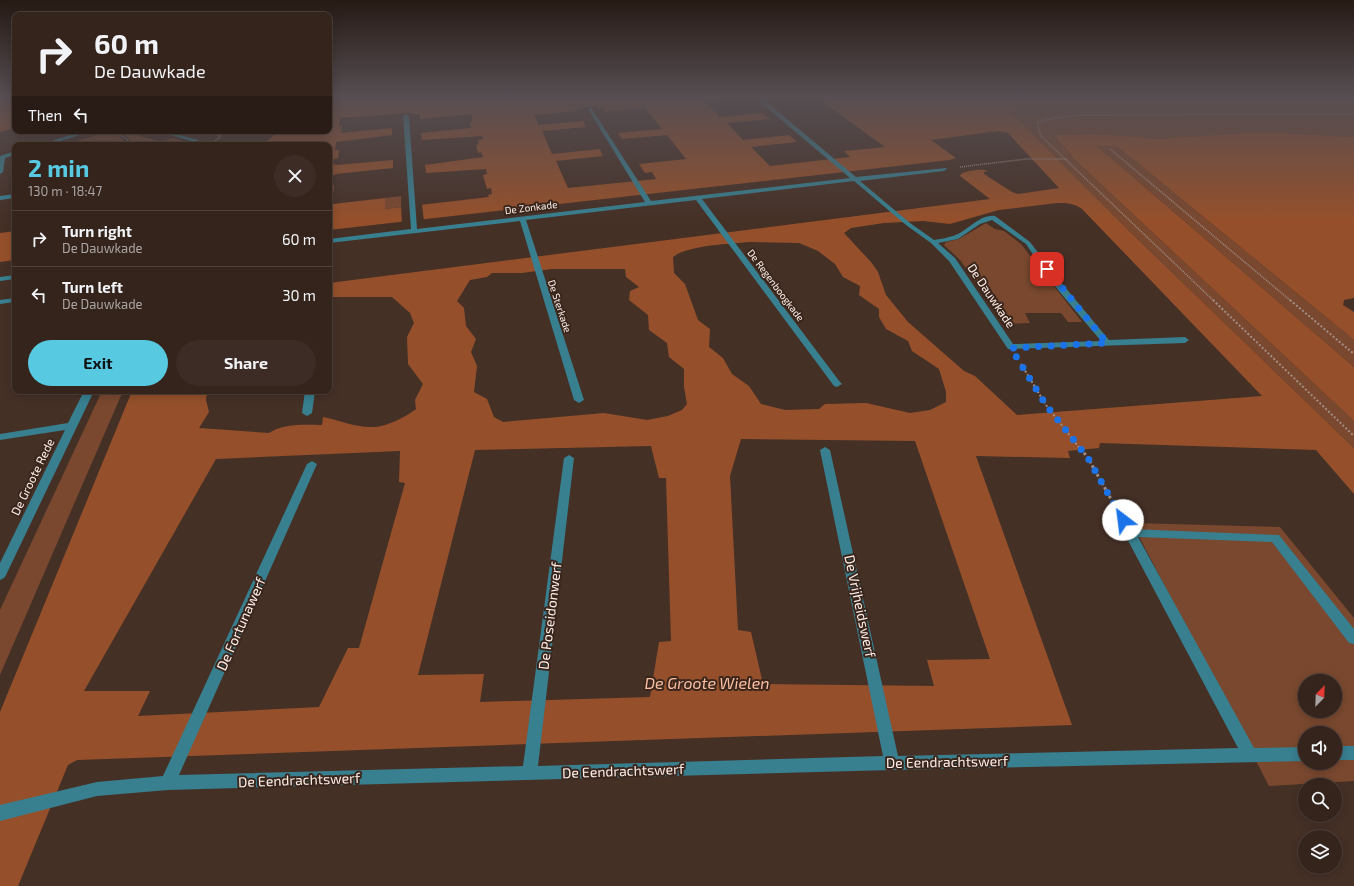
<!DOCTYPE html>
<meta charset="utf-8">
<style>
body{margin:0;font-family:"Exo 2",sans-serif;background:#3c2c25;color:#f1f3f6;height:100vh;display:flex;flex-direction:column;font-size:15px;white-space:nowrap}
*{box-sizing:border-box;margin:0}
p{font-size:13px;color:#a9a4a3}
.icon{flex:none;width:22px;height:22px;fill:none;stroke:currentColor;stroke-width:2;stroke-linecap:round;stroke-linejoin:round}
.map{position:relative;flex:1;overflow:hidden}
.drawer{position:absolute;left:12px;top:142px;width:320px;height:252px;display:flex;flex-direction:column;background:#34241c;border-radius:8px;box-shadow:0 2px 10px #0003,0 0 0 1px #4e413b}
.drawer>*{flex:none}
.banner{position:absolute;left:12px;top:12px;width:320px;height:122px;border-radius:8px;box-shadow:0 2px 10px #0003,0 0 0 1px #4e413b;background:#34241c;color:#f1f3f6;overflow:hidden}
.needle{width:26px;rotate:23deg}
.fabs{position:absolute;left:1298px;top:674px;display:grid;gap:8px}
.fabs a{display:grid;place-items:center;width:44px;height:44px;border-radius:50%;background:#34241c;box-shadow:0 2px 10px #0003,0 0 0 1px #4e413b;font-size:20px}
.pin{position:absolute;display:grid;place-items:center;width:34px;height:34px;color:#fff;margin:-17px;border-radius:8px;box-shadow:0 2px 6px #0006}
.me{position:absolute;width:44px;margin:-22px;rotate:330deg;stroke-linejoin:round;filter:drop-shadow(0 0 3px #0008)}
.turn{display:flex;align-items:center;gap:14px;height:84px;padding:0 16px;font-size:18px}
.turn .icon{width:52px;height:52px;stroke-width:2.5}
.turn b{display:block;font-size:28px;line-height:34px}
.then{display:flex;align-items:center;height:38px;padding:0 16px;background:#0003;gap:8px;font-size:15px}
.round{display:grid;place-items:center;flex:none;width:42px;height:42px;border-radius:21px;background:#3c2c25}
.head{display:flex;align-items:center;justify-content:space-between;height:68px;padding:0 16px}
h1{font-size:24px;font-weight:700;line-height:30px;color:#57c9e1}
.primary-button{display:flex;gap:8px;margin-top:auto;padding:8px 16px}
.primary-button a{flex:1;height:46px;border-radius:24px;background:#57c9e1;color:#111;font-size:16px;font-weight:700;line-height:46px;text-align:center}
.primary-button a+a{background:#3c2c25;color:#f1f3f6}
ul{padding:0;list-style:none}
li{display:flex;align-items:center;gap:12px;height:56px;padding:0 16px;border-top:1px solid #4e413b}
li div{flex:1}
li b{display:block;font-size:15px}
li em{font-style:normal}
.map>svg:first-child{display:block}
</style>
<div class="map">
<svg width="1354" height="886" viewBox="0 0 1354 886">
<rect width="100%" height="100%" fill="#453026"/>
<g fill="#79482f" fill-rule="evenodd">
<polygon points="1082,107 1138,109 1354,108 1354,137 1284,133 1242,133 1156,139 1131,136 1089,134 1056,135 1072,157 1354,421 1354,448 1124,226 1009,112"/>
<path d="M98 131C111 131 120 133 127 145H64L103 133Z"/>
<polygon points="118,131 134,131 129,133 162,142 172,138 183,141 168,145 132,145 130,139"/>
<polygon points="1097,146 1118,147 1354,340 1354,367"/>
<polygon points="401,196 401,207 385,209 385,198"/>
<polygon points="986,223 995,229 1004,231 1021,244 1082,322 1068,322 1061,313 1025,313 1030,323 1006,324 960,260 944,245 946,242 959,239"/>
<polygon points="102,391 123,391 0,675 0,610"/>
<path d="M1132 523 1280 527 1354 618V781L1269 786ZM1305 681H1335V711H1305ZM1305 733H1335V763H1305Z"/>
</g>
<g fill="#95502b" fill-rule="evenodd">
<polygon points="0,96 15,96 15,128 0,132"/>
<path d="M329 96H763L704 101 720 117 762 113 770 119 727 123 743 140 789 135 797 142 751 147 770 166 850 157 844 151 885 147 815 96H1354V108L1138 109 1082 107 1010 112 1124 226 1354 448V494L1316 450 1100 443 1099 448 1068 451 1070 458 976 456 1072 725 77 760 68 765 18 886H0V712L132 391H207L206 400 209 412 199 428 269 433C285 423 304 425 322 425L323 417C338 420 355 427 370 427 385 428 404 418 416 409L415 400 423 384 408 364 407 337 414 323 410 313 392 297H329V283L990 199 960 176 962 173C969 171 981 168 988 171L984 172V174L1012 192 1018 194 1059 188 1008 133 998 131 931 140 956 158 950 160 329 230V202H332L333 204 385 198V209L489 197 488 195 492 194 491 188 487 189 483 175 487 174 486 169 426 173 425 165 483 157 481 152 478 153 476 145 479 144 478 140 483 139 482 136 422 140 421 133 471 128 470 122 473 121 471 114 420 119V115L410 113 340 118 339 126H342L341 133 392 128V135L336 142 335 150H339L338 158 334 159 333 164 337 165 393 160V168L336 174 332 176 330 185H334L333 195 329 196V145H263L278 131H329ZM596 106 602 108 605 112 645 108 662 129 618 133 622 139 667 135 686 159 639 164 645 173 652 172 656 179 568 188 556 161 603 156 600 149 552 154 542 131 586 127 583 121 539 125 534 115 576 111 579 108ZM1057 203C1066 203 1074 203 1082 209L1262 396 1017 415 975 376 964 371 908 322 886 295 878 272 871 262 844 233 851 228 884 223 923 221 950 224 999 210ZM750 242 799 243 818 251 835 264 843 277 860 286 859 295 879 309V317L886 329 908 341 912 351 939 369 946 392V402L930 410 910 413 866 403 825 404 819 409 785 410 761 404 749 386 732 374 723 358 709 347 710 329 698 320 685 284 674 273 673 257C688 245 730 244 750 242ZM552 269H625L626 277 639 287 630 291 629 300 648 315 649 330 667 343 669 357 684 369V387L687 404 682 410 668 416 647 420 604 413 503 422 494 417 487 399 474 392 477 366 471 352 476 339 466 326 464 308 457 301 470 280 487 277 492 273H522ZM741 439 915 441 990 659 927 660 934 686 763 684 751 632 738 630 730 476ZM651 446 659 478H666L671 641 659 642 650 697 480 702 484 674 418 675 475 450ZM400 451 399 482 405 483 359 648H348L319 707 138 716 150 691H84L216 459Z"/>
<path d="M1242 133H1284L1354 137V298L1344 300 1343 305 1354 312V340L1118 147 1097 146 1354 367V421L1072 157C1068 149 1058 143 1056 135L1089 134 1131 136 1156 139Z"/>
<polygon points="15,231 15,260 0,262 0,233"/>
</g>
<polygon fill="#453026" points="422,204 424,222 402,225 401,205"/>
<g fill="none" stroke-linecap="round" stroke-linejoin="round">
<g stroke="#a08e86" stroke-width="1.5" stroke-dasharray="1 1" stroke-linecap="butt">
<polyline points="114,131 128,140 129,145"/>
<polyline points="210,133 221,136 214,142"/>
<polyline points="1110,149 1291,301"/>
<polyline points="960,167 1026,159 1067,159"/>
<polyline points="1214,301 1041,136 1037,123 1049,119 1079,115 1354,114"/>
</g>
<g stroke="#a08e86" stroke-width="2" stroke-dasharray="2 2" stroke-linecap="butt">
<polyline points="1213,300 1354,436"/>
<polyline points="1290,300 1354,354"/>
<polyline points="1021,364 1046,405 1081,450"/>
</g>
<polyline stroke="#a08e86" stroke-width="3" stroke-dasharray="2.5 2.5" stroke-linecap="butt" points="1081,449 1088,458 1121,517"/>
<g fill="#387f8f" fill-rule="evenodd">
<path d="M759 99H763L856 177 946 168 947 169 944 171 860 181 910 223 934 240C940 239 947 238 953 236 967 232 979 214 995 216L1030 242 1059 280 1109 340 1185 337 1189 340 1185 343 1008 349 949 261 931 243 906 225 854 181 702 199 840 382 842 384 837 387 834 386 696 200 526 220 584 400 579 403 574 400 520 221 329 243V239L411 229 403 116 406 114 409 116 417 229 645 202 588 109 590 108 592 109 651 201 850 178 759 101ZM992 220 1026 244 1053 284 1101 341 1013 344 955 258 938 243 958 239 980 224Z"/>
<polygon points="83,131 92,131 48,145 39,145"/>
<polygon points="156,131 165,131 198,140 192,145 185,145 191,141"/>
<polygon points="15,151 15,155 5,158 3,172 0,174 0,156"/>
<polygon points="15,194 15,198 0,200 0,196"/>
<polygon points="15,275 15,279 0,281 0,277"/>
<polygon points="15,298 15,302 0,304 0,300"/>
<polygon points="84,391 94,391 6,575 4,578 0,580 0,563 65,430 0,440 0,434 68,423"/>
<polygon points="305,391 315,391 312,413 307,416 302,413"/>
<polygon points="825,447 830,450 898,756 1238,748 1124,533 1126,530 1130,529 1279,535 1354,629 1354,644 1349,643 1272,542 1138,537 1254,748 1305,747 1305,761 892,770 168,790 97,796 0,821 0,805 97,782 163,776 307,464 312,461 317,464 179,775 523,766 564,458 569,455 574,458 538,766 883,756 820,450"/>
<rect x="1335" y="746" width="19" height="14"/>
</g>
</g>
<linearGradient id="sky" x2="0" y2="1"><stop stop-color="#261a15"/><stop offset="0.44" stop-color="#564e52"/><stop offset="1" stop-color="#564e52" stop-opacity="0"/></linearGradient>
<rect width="1354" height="220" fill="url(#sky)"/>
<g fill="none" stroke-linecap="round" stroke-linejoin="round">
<polyline stroke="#1a73e8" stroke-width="7" stroke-dasharray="0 12.6" points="1047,269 1107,343 1011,348 1046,405 1088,458 1123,520"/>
</g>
<g text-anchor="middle" stroke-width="4" stroke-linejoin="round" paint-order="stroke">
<g font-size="10" fill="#fdefe8" stroke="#3a261c">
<text transform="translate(531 207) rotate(-7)" y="4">De Zonkade</text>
<text transform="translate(776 285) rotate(53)" y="4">De Regenboogkade</text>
<text transform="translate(560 306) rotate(72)" y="4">De Sterkade</text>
</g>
<g font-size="12" fill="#fdefe8" stroke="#3a261c">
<text transform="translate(991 296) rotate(56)" y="4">De Dauwkade</text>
<text transform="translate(33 477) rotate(-64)" y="4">De Groote Rede</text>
</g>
<g font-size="14" fill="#fdefe8" stroke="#3a261c">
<text transform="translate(860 606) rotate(78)" y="5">De Vrijheidswerf</text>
<text transform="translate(550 616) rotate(-83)" y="5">De Poseidonwerf</text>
<text transform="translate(241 624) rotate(-66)" y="5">De Fortunawerf</text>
<text transform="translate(947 762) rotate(-1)" y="5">De Eendrachtswerf</text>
<text transform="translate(623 771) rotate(-2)" y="5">De Eendrachtswerf</text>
<text transform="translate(299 780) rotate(-2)" y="5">De Eendrachtswerf</text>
</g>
<g font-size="16" font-style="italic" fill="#fbbea0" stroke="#3a261c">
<text x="707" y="689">De Groote Wielen</text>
</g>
</g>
</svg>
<div class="fabs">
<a><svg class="needle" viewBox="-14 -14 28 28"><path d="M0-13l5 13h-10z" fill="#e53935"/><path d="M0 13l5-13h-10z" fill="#a9a4a3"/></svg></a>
<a><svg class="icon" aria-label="sound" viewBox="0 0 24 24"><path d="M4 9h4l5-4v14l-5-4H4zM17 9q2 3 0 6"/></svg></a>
<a><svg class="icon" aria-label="search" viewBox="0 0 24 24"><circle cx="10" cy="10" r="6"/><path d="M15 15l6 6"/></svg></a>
<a><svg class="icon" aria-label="layers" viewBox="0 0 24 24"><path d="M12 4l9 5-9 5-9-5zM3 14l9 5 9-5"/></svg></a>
</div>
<div class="pin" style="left:1047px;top:269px;background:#d93025"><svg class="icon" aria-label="arrive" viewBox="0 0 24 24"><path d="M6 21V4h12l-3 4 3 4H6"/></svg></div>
<svg class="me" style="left:1123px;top:520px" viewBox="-20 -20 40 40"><circle r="19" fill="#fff"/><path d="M0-13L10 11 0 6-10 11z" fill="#1a73e8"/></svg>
<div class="banner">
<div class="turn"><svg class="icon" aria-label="right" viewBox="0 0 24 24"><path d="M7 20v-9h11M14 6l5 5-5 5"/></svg><div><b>60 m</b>De Dauwkade</div></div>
<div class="then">Then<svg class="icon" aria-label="left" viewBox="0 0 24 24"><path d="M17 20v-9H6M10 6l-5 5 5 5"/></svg></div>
</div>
<section class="drawer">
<div class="head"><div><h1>2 min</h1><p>130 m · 18:47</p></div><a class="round"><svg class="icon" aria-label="close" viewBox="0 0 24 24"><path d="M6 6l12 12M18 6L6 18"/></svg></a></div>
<ul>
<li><svg class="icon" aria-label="right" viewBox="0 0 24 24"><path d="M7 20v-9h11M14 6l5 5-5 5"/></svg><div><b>Turn right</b><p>De Dauwkade</p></div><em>60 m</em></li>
<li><svg class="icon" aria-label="left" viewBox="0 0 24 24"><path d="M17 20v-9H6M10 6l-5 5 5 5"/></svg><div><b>Turn left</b><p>De Dauwkade</p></div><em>30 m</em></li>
</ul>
<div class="primary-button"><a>Exit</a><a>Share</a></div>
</section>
</div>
